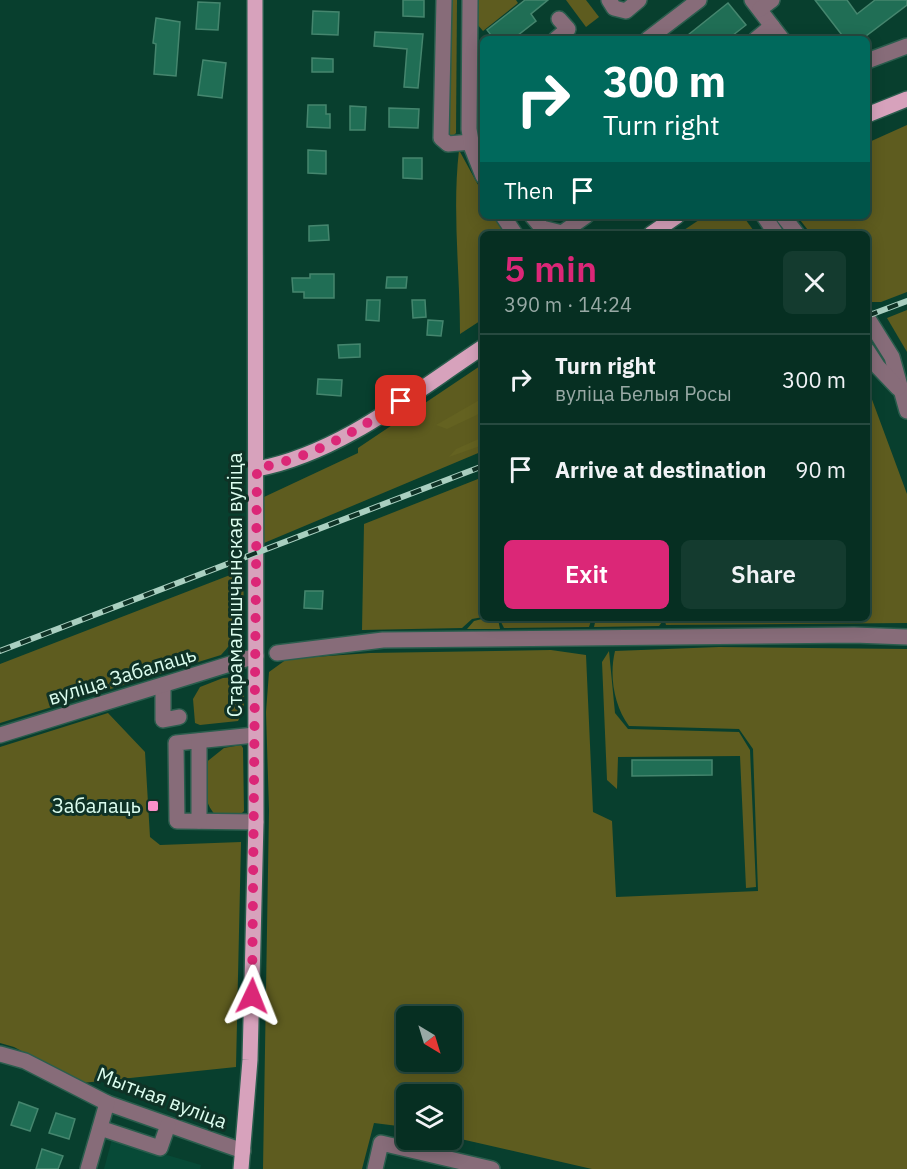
<!DOCTYPE html>
<meta charset="utf-8">
<style>
body{margin:0;font-family:"IBM Plex Sans",sans-serif;background:#143b2f;color:#f1f3f6;height:100vh;display:flex;flex-direction:column;font-size:22px;white-space:nowrap}
*{box-sizing:border-box;margin:0}
p{font-size:20px;color:#98a9a5}
.icon{flex:none;width:33px;height:33px;fill:none;stroke:currentColor;stroke-width:2;stroke-linecap:round;stroke-linejoin:round}
.map{position:relative;flex:1;overflow:hidden}
.panel{position:absolute;left:480px;top:231px;width:390px;height:390px;display:flex;flex-direction:column;background:#062f22;border-radius:9px;box-shadow:0 3px 15px #0003,0 0 0 2px #274a40}
.panel>*{flex:none}
.banner{position:absolute;left:480px;top:36px;width:390px;height:183px;border-radius:9px;box-shadow:0 3px 15px #0003,0 0 0 2px #274a40;background:#00695c;color:#fff;overflow:hidden}
.needle{width:39px;rotate:142deg}
.tools{position:absolute;left:396px;top:1006px;display:grid;gap:12px}
.tools a{display:grid;place-items:center;width:66px;height:66px;border-radius:9px;background:#062f22;box-shadow:0 3px 15px #0003,0 0 0 2px #274a40;font-size:30px}
.pin{position:absolute;display:grid;place-items:center;width:51px;height:51px;color:#fff;margin:-26px;border-radius:12px;box-shadow:0 3px 9px #0006}
.me{position:absolute;width:66px;margin:-33px;rotate:2deg;stroke-linejoin:round;filter:drop-shadow(0 0 4px #0008)}
.turn{display:flex;align-items:center;gap:21px;height:126px;padding:0 24px;font-size:27px}
.turn .icon{width:78px;height:78px;stroke-width:2.5}
.turn b{display:block;font-size:42px;line-height:51px}
.then{display:flex;align-items:center;height:57px;padding:0 24px;background:#0003;gap:12px;font-size:22px}
.round{display:grid;place-items:center;flex:none;width:63px;height:63px;border-radius:9px;background:#143b2f}
.summary{display:flex;align-items:center;justify-content:space-between;height:102px;padding:0 24px}
h1{font-size:36px;font-weight:600;line-height:45px;color:#db2777}
.button{display:flex;gap:12px;margin-top:auto;padding:12px 24px}
.button a{flex:1;height:69px;border-radius:9px;background:#db2777;color:#fff;font-size:24px;font-weight:600;line-height:69px;text-align:center}
.button a+a{background:#143b2f;color:#f1f3f6}
ul{padding:0;list-style:none}
li{display:flex;align-items:center;gap:18px;height:90px;padding:0 24px;border-top:2px solid #274a40}
li div{flex:1}
li b{display:block;font-size:22px}
li em{font-style:normal}
.map>svg:first-child{display:block}
</style>
<div class="map">
<svg width="907" height="1169" viewBox="0 0 907 1169">
<rect width="100%" height="100%" fill="#083f2e"/>
<polygon fill="#074a37" points="112,1139 201,1165 200,1169 104,1169"/>
<g fill="#5e5c1f" fill-rule="evenodd">
<polygon points="446,0 457,0 456,133 452,137 449,136"/>
<polygon points="478,0 516,0 518,3 483,31 477,24"/>
<polygon points="566,0 586,0 599,17 586,27"/>
<polygon points="907,125 907,292 881,302 872,302 867,297 867,234 811,234 797,216 867,216 867,143"/>
<path d="M459 150 483 194V216H494L506 234H483V319L460 334C460 273 452 211 459 150Z"/>
<polygon points="705,216 743,216 756,234 678,234"/>
<polygon points="907,310 907,352 887,318"/>
<polygon points="483,364 483,451 264,543 264,497 358,453 358,448"/>
<polygon points="867,386 907,494 907,623 666,625 664,618 867,618"/>
<polygon points="483,477 483,617 472,619 462,628 362,630 364,524"/>
<path d="M243 570C243 609 250 625 221 655L0 723V664Z"/>
<polygon points="499,618 592,618 589,627 504,628"/>
<path d="M719 647 907 649V1169H592L452 1137V1095H406V1127L374 1123 362 1169H263L269 810 266 712 269 672 287 659 370 653 551 650 586 655 593 812 612 821 616 897 758 891 753 749 739 729 629 726C614 706 609 676 615 651ZM406 1017H452V1062H406Z"/>
<polygon points="609,651 615,713 628,729 739,732 750,750 756,887 746,888 740,756 618,757 617,789 607,780 602,662"/>
<path d="M237 677C246 692 247 706 238 721L200 725 195 723 193 699 200 687 223 678Z"/>
<polygon points="108,713 145,752 150,837 160,845 241,842 236,1067 82,1083 14,1047 0,1043 0,747"/>
<path d="M241 745 243 748 244 811 240 815 217 817C202 801 204 785 204 764L224 748Z"/>
</g>
<g fill="#646221">
<polygon points="483,398 483,412 447,429 436,425"/>
<polygon points="483,437 483,445 449,457 456,449"/>
<polygon points="486,618 498,619 500,629 467,629 474,621"/>
<polygon points="596,618 660,618 662,622 659,626 594,627"/>
</g>
<g fill="#206e55" stroke="#45866e" stroke-width="1.5">
<polygon points="403,0 424,0 424,17 403,16"/>
<polygon points="525,0 548,0 531,14 536,21 513,39 494,39 487,30"/>
<polygon points="815,0 847,0 857,14 875,0 907,0 907,5 862,39 845,39"/>
<polygon points="198,2 220,3 218,30 196,29"/>
<polygon points="728,3 746,25 728,39 683,39"/>
<polygon points="313,11 339,12 338,35 312,34"/>
<polygon points="156,18 180,22 176,76 154,74 156,44 153,43"/>
<polygon points="375,32 423,34 418,88 404,87 407,49 374,46"/>
<polygon points="312,58 333,59 333,72 312,72"/>
<polygon points="203,60 226,63 222,98 198,95"/>
<polygon points="308,105 326,105 326,114 330,114 330,128 307,127"/>
<polygon points="350,106 366,107 365,130 350,130"/>
<polygon points="389,108 419,109 418,128 389,127"/>
<polygon points="308,150 326,151 326,174 308,173"/>
<polygon points="403,158 422,158 422,179 403,178"/>
<polygon points="328,225 329,240 309,241 309,226"/>
<polygon points="310,274 334,274 334,298 304,298 304,292 293,292 292,278 310,278"/>
<polygon points="387,277 407,277 406,288 386,288"/>
<polygon points="367,300 380,300 379,321 366,320"/>
<polygon points="412,300 425,300 426,317 413,318"/>
<polygon points="428,320 443,321 441,336 427,335"/>
<polygon points="360,344 360,357 339,358 338,345"/>
<polygon points="318,379 342,380 341,396 317,394"/>
<polygon points="305,591 323,591 322,609 304,608"/>
<polygon points="632,760 712,760 712,775 632,776"/>
<polygon points="19,1102 38,1109 30,1131 11,1125"/>
<polygon points="56,1113 75,1119 69,1139 49,1133"/>
<polygon points="42,1149 63,1156 58,1169 36,1169"/>
</g>
<g fill="none" stroke-linecap="round" stroke-linejoin="round">
<g stroke="#2a5d4d" stroke-width="18">
<g id="minor">
<polyline points="444,0 441,138 448,144 471,142"/>
<polyline points="470,0 469,129 472,148 483,176"/>
<polyline points="609,0 614,8 626,11 639,0"/>
<polyline points="752,0 782,39"/>
<polyline points="760,9 772,0"/>
<polyline points="556,39 568,29 559,19"/>
<polyline points="648,39 699,0"/>
<polyline points="756,39 772,26"/>
<polyline points="867,61 907,46"/>
<polyline points="503,216 515,234"/>
<polyline points="532,216 542,228 562,233 586,216"/>
<polyline points="764,216 776,234"/>
<polyline points="783,216 797,234"/>
<polyline points="867,317 892,357 907,411"/>
<polyline points="867,350 878,367 898,388"/>
<polyline points="277,653 383,640 854,635 907,637"/>
<polyline points="163,685 163,720 179,717"/>
<polyline points="0,735 256,656"/>
<polyline points="255,735 176,743 177,821 256,822"/>
<polyline points="199,821 199,741"/>
<polyline points="0,1054 25,1061 107,1103 243,1151"/>
<polyline points="100,1128 160,1148 168,1125"/>
<polyline points="88,1169 107,1103"/>
<polyline points="375,1169 381,1143 492,1169"/>
</g>
</g>
<g stroke="#2a5d4d" stroke-width="18">
<g id="major">
<polyline points="867,115 907,99"/>
<polyline points="651,234 677,216"/>
<path d="M257 469C341 453 413 393 483 347"/>
<polyline points="241,1169 250,1060 256,822 255,0"/>
</g>
</g>
<use href="#minor" stroke="#876c79" stroke-width="15"/>
<use href="#major" stroke="#d7a2bc" stroke-width="15"/>
<g stroke="#a9cfc0" stroke-width="6">
<g id="rail">
<polyline points="867,316 907,301"/>
<polyline points="0,651 483,466"/>
</g>
</g>
<use href="#rail" stroke="#0f3226" stroke-width="4" stroke-dasharray="11" stroke-linecap="butt"/>
</g>
<g fill="none" stroke-linecap="round" stroke-linejoin="round">
<path stroke="#db2777" stroke-width="10" stroke-dasharray="0 18" d="M252 996 257 468C310 459 357 431 401 401"/>
</g>
<rect fill="#f98fc8" stroke="#0f3226" stroke-width="2" x="147" y="800" width="12" height="12" rx="3"/>
<g text-anchor="middle" stroke-width="6" stroke-linejoin="round" paint-order="stroke">
<g font-size="20" fill="#dcfdef" stroke="#0f3226">
<text transform="translate(235 585) rotate(-90)" y="7">Старамалышчынская вуліца</text>
<text transform="translate(122 676) rotate(-17)" y="7">вуліца Забалаць</text>
<text transform="translate(162 1098) rotate(21)" y="7">Мытная вуліца</text>
</g>
<g font-size="20" fill="#dcfdef" stroke="#0f3226" text-anchor="end">
<text x="141" y="813">Забалаць</text>
</g>
</g>
</svg>
<div class="tools">
<a><svg class="needle" viewBox="-14 -14 28 28"><path d="M0-13l5 13h-10z" fill="#e53935"/><path d="M0 13l5-13h-10z" fill="#98a9a5"/></svg></a>
<a><svg class="icon" aria-label="layers" viewBox="0 0 24 24"><path d="M12 4l9 5-9 5-9-5zM3 14l9 5 9-5"/></svg></a>
</div>
<div class="pin" style="left:401px;top:401px;background:#d93025"><svg class="icon" aria-label="arrive" viewBox="0 0 24 24"><path d="M6 21V4h12l-3 4 3 4H6"/></svg></div>
<svg class="me" style="left:252px;top:996px" viewBox="-20 -20 40 40"><path d="M0-17L14 15 0 8-14 15z" fill="#db2777" stroke="#fff" stroke-width="4"/></svg>
<div class="banner">
<div class="turn"><svg class="icon" aria-label="right" viewBox="0 0 24 24"><path d="M7 20v-9h11M14 6l5 5-5 5"/></svg><div><b>300 m</b>Turn right</div></div>
<div class="then">Then<svg class="icon" aria-label="arrive" viewBox="0 0 24 24"><path d="M6 21V4h12l-3 4 3 4H6"/></svg></div>
</div>
<section class="panel">
<div class="summary"><div><h1>5 min</h1><p>390 m · 14:24</p></div><a class="round"><svg class="icon" aria-label="close" viewBox="0 0 24 24"><path d="M6 6l12 12M18 6L6 18"/></svg></a></div>
<ul>
<li><svg class="icon" aria-label="right" viewBox="0 0 24 24"><path d="M7 20v-9h11M14 6l5 5-5 5"/></svg><div><b>Turn right</b><p>вуліца Белыя Росы</p></div><em>300 m</em></li>
<li><svg class="icon" aria-label="arrive" viewBox="0 0 24 24"><path d="M6 21V4h12l-3 4 3 4H6"/></svg><div><b>Arrive at destination</b></div><em>90 m</em></li>
</ul>
<div class="button"><a>Exit</a><a>Share</a></div>
</section>
</div>
